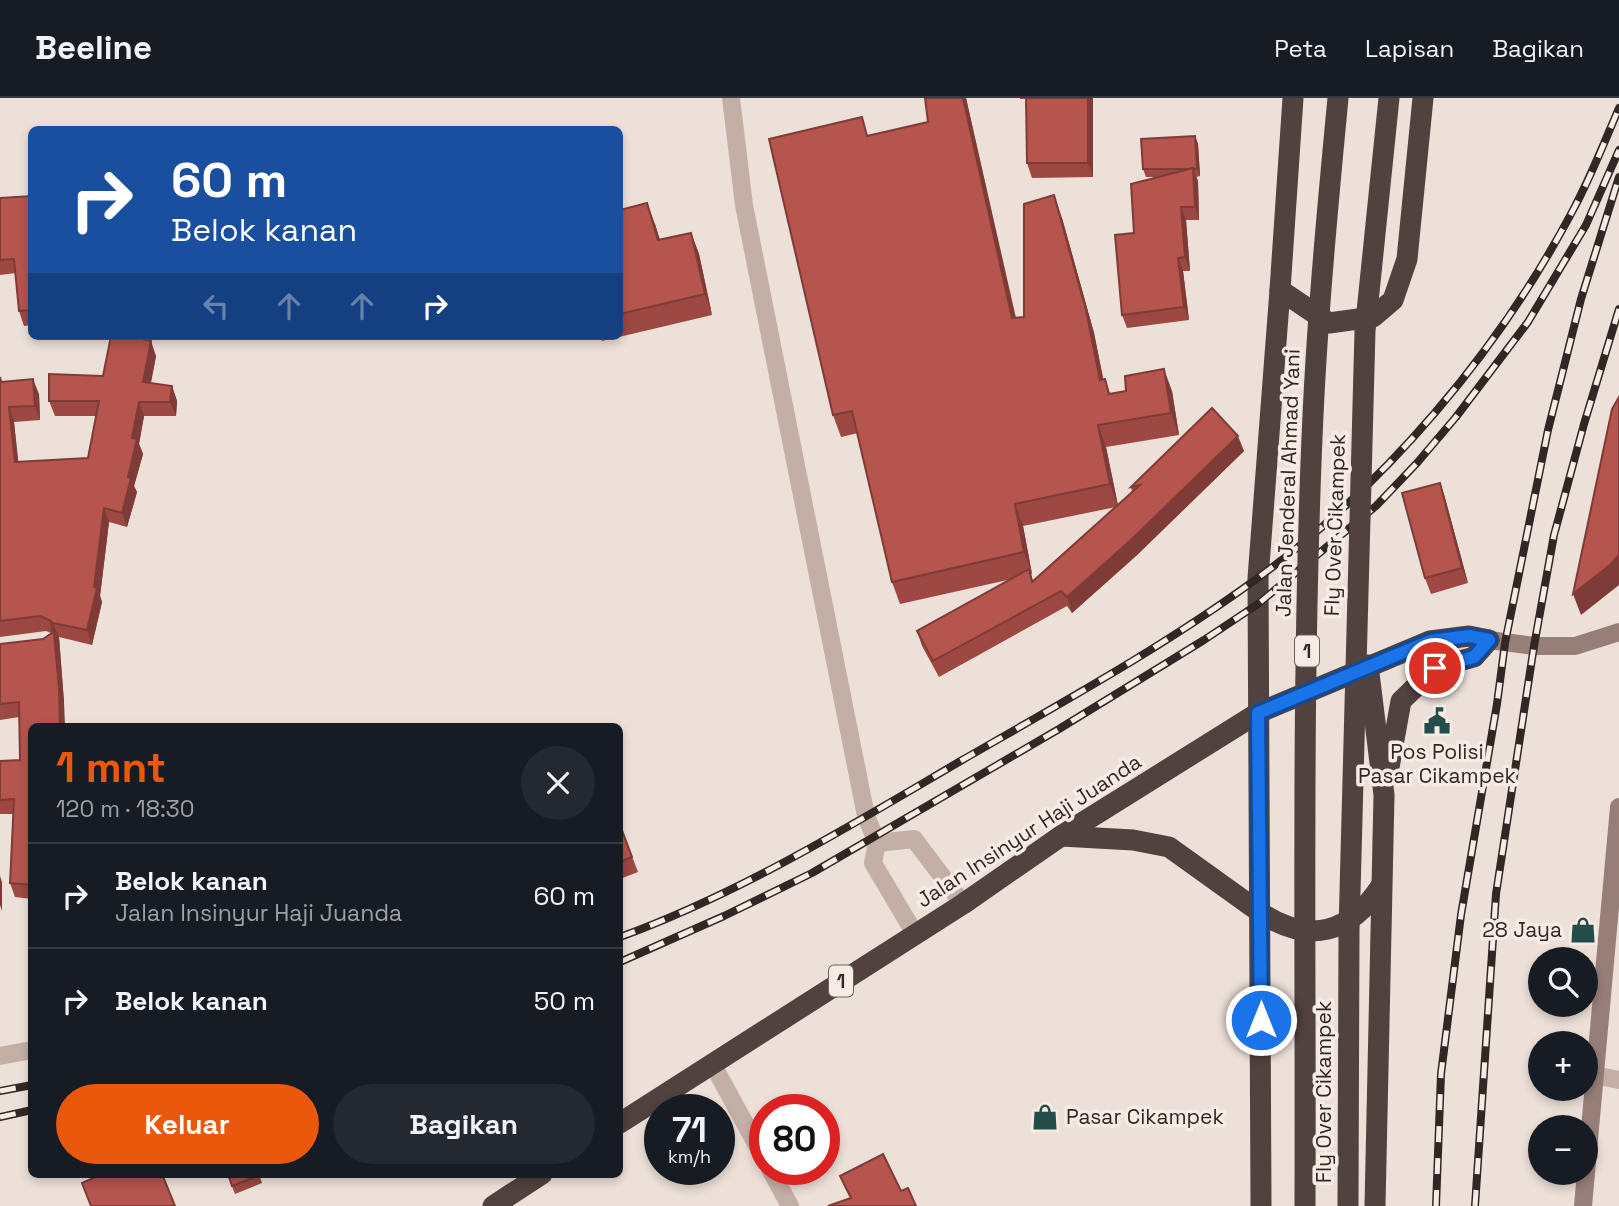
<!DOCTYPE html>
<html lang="id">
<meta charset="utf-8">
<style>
body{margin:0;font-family:"Space Grotesk",sans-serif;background:#242831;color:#f1f3f6;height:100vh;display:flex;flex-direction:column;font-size:26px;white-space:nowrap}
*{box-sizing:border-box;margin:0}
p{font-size:23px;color:#9ea1a6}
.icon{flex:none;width:38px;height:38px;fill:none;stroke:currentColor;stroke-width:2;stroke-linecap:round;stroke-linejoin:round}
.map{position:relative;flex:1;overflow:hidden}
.panel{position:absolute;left:28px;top:625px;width:595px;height:455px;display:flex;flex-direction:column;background:#171b24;border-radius:10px;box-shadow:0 4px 10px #0003}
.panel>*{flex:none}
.top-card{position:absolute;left:28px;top:28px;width:595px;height:214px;border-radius:10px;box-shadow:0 4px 10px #0003;background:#1a4fa0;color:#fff;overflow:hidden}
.controls{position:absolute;left:1528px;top:849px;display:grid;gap:14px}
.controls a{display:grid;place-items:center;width:70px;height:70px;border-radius:50%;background:#171b24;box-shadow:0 4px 10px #0003;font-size:35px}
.speed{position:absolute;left:644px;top:996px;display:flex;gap:14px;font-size:35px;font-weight:700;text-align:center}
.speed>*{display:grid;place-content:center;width:91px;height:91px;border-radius:50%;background:#171b24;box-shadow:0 4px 10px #0003;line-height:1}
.speed small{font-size:18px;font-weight:400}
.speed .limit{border:10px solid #d22;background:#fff;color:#111}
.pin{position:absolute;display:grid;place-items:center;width:60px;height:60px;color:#fff;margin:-30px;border:4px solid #fff;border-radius:50%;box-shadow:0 2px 7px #0007}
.me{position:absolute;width:77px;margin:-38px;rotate:0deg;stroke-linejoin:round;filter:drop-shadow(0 0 5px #0008)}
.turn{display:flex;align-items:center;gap:24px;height:147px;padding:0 28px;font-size:32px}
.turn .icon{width:91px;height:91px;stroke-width:2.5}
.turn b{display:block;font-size:49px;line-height:60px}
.lanes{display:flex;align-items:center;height:66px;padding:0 28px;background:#0003;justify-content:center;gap:35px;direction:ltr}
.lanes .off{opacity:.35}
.round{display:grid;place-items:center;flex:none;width:74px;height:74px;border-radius:37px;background:#242831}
.summary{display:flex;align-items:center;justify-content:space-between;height:119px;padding:0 28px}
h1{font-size:42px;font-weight:700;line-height:52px;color:#ea580c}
.cta{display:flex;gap:14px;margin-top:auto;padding:14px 28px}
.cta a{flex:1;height:80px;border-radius:42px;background:#ea580c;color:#fff;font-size:28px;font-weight:700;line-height:80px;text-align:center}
.cta a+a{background:#242831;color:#f1f3f6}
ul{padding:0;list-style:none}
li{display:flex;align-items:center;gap:21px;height:105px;padding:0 28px;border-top:2px solid #363941}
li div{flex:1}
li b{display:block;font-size:26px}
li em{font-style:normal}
header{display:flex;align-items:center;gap:42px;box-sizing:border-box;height:98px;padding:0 35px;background:#171b24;border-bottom:2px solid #363941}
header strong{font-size:33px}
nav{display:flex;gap:38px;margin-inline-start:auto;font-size:24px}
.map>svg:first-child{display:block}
</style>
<header>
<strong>Beeline</strong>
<nav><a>Peta</a><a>Lapisan</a><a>Bagikan</a></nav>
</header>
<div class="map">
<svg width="1619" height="1108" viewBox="0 0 1619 1108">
<rect width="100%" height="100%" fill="#ede0d9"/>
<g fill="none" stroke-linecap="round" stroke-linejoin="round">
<g stroke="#c4afa7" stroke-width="18">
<polyline points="731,0 744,107 866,718 877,745 873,765 915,836"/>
<polyline points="877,745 914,741 963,806"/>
<polyline points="0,958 32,952"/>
<polyline points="712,965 765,1062"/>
<polyline points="1594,977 1619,982"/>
<polyline points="770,1071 790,1108"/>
</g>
<g stroke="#977e79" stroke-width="18">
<polyline points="1489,542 1534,548 1575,548 1619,534"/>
<polyline points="1583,1108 1619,709"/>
</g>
<g stroke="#51413f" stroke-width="21">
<polyline points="1293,0 1280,192 1329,225 1373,219 1393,202 1407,161 1423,0"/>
<polyline points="1368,567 1384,697 1375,1108"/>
<polyline points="1388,675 1401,603 1435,570 1474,559 1489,542"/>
<path d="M1061 738 1133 742 1169 749 1261 815C1310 847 1350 835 1381 788"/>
<polyline points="620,1025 963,806 1061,738 1258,615 1430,543 1469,538 1489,542"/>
<polyline points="493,1108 542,1076"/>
<polyline points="1261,1108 1258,480 1280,192"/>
</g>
<g stroke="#312826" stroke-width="8">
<g id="rail">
<path d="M620 839C741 795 853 726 964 661 1063 604 1163 549 1255 482 1384 389 1498 254 1572 114 1590 81 1604 45 1619 10"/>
<polyline points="620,864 724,818 812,775 1059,631 1204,542 1258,506 1376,408 1417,365 1456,319 1528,224 1586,127 1619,52"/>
<polyline points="0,993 32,987"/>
<polyline points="0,1019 32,1012"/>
<polyline points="1436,1108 1441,976 1461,817 1497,606 1505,545 1548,332 1581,201 1619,79"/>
<polyline points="1475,1108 1496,796 1534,548 1554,437 1584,326 1619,211"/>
</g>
</g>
<use href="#rail" stroke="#f6ebe5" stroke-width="5" stroke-dasharray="16" stroke-linecap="butt"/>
<g stroke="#51413f" stroke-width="21">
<path d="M1305 1108C1306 844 1301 580 1313 317 1318 211 1328 105 1338 0"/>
<polyline points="1348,1108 1349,832 1365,233 1389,0"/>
</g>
</g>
<g fill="#9d4843" fill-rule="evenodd">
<path d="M925 0H966L1015 220 1024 219 1062 120 1094 235 1103 281H1105L1110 296 1172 293 1179 337 1106 349 1118 407 1132 394 1131 389 1244 353 1137 457 1072 515 1067 508 939 579 922 548 917 533 1012 481 900 506 892 484 858 335 841 339 833 317 869 38 928 24ZM1116 409 1033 483 1031 476H1032L1023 428Z"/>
<polygon points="1020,0 1093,0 1093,79 1032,80 1027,65 1026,1 1020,1"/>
<polygon points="1195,38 1198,46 1200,78 1196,79 1198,83 1199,122 1186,122 1190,173 1183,173 1189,222 1127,230 1122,217 1134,135 1159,79 1146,79 1143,71"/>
<polygon points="32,98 32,227 24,228 19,213 16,175 0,177 0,100"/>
<polygon points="620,112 655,126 660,142 691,135 699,156 712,217 602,243 600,238 620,238"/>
<polygon points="111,238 144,238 144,242 156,258 151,285 172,288 177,303 176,318 144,318 139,346 143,356 134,388 137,394 127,429 109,424 100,498 102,504 92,547 59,539 64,604 32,628 32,801 15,799 10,785 13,716 0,716 0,663 20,662 19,619 0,622 0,546 43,541 51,535 46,533 0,539 0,279 2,284 39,296 40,322 14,324 18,364 88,360 96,318 55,318 49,303 103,278"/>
<polygon points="1440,385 1445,400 1468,485 1431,496 1425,480"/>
<polygon points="620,727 638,774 620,781"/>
<polygon points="227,1076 259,1076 262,1085 235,1096"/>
</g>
<g fill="#7f3b37">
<polygon points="963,0 966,0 1021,242 1012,220"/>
<polygon points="1088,0 1093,0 1093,79 1088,65"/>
<polygon points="1195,38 1198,46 1200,78 1197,71"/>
<polygon points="1193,70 1198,83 1199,122 1195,109"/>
<polygon points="1054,97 1062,120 1094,235 1108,304 1100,282"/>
<polygon points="647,105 655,126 666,163 658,142"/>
<polygon points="1181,109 1186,122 1190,173 1185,159"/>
<polygon points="691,135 699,156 712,217 705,196"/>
<polygon points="1178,160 1183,173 1189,222 1184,209"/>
<polygon points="136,238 144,238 141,254 136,240"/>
<polygon points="151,243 156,258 148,298 143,284"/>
<polygon points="1164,271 1172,293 1179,337 1171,315"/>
<polygon points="33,281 39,296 40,322 35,308"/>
<polygon points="172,288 177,303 176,318 170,304"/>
<polygon points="139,304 144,318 139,346 143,356 134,388 137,394 127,429 122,415 128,379 132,340"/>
<polygon points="9,309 14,324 20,379 15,364"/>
<polygon points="1098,327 1106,349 1118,408 1110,386"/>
<polygon points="1238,338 1244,353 1137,457 1072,515 1067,499"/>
<polygon points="1440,385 1445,400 1468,485 1462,470"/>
<polygon points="1015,406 1023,428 1032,476 1024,454"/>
<polygon points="104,410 109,424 100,498 102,504 92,547 87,532"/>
<polygon points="1619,457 1619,487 1581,517 1573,496"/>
<polygon points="53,525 59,539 64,604 65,628 60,628"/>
<polygon points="0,778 2,784 2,813 0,807"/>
</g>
<g fill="#b6544e" stroke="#7f3b37" stroke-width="2">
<polygon points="925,0 963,0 1012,220 1024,219 1024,106 1054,97 1086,212 1100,282 1105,281 1109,296 1126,293 1125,278 1164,271 1171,315 1098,327 1110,386 1015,406 1024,454 892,484 852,313 833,317 769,41 862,19 867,38 928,24"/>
<polygon points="1026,0 1088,0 1088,65 1027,65"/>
<polygon points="1195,38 1197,71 1193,71 1193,70 1189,71 1143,71 1141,41"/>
<polygon points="1193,70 1195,109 1181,109 1185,159 1178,160 1184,209 1122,217 1115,137 1134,135 1131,86"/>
<polygon points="32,98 32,212 19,213 14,161 0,162 0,100"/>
<polygon points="647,105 658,142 691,135 705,196 620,216 620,112"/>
<polygon points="111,238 136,238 136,240 151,243 143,284 172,288 170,304 139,304 132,340 137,341 128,379 131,380 122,415 104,410 94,489 97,490 87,532 53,525 59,590 60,628 32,628 32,787 10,785 14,701 0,702 0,663 20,662 19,604 0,606 0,546 43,541 52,535 51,523 40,518 0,523 0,279 1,284 33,281 35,308 9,309 15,364 88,360 99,303 49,303 49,276 103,278"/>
<polygon points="1619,299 1619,457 1611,466 1573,496 1612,311"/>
<polygon points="1212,310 1238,338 1132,441 1067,499 1061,493 933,563 917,533 1029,471 1032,484 1140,387 1131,389"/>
<polygon points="1440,385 1462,470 1425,480 1402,395"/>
<polygon points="620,727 632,759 620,764"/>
<polygon points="883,1056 901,1093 908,1090 916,1108 828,1108 851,1100 840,1078"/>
<polygon points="102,1076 162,1076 175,1108 91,1108 82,1085"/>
<polygon points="228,1076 259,1076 260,1077 232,1088"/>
</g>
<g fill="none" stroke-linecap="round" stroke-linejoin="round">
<g stroke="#114b97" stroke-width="18">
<polyline id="route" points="1261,922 1258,615 1430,543 1469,538 1489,542 1474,559 1435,570"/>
</g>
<use href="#route" stroke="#1a73e8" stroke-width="12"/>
</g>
<defs>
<g id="civic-bare" transform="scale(2.1)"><path d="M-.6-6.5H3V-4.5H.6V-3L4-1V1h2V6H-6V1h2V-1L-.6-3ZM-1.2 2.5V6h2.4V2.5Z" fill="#224d48" stroke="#f6ebe5" stroke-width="2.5" paint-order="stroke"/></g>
<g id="shop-bare" transform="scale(2.1)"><path d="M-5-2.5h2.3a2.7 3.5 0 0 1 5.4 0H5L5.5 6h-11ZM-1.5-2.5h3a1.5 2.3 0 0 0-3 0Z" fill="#224d48" stroke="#f6ebe5" stroke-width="2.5" paint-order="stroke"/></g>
</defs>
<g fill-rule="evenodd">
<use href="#civic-bare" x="1437" y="623"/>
<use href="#shop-bare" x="1583" y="832"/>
<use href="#shop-bare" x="1045" y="1019"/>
</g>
<g text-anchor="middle" stroke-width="7" stroke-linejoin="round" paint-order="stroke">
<g fill="#f6ebe5" stroke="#6c625f" stroke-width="2">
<rect x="1295" y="537.5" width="24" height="31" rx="5"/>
<rect x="829" y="867.5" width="24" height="31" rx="5"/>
</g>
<g font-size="19" font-weight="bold" fill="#312826">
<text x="1307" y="560">1</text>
<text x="841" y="890">1</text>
</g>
<g font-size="21" fill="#312826" stroke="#f6ebe5">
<text transform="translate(1288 385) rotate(-88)" y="7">Jalan Jenderal Ahmad Yani</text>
<text transform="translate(1335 427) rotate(-88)" y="7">Fly Over Cikampek</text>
<text transform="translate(1029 733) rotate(-33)" y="7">Jalan Insinyur Haji Juanda</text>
<text transform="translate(1324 994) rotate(-90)" y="7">Fly Over Cikampek</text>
</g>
<g font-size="21" fill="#312826" stroke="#f6ebe5">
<text x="1437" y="661">Pos Polisi<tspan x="1437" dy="24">Pasar Cikampek</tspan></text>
<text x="1562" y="839" text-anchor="end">28 Jaya</text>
<text x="1066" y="1026" text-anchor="start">Pasar Cikampek</text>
</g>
</g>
</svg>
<div class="controls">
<a><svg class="icon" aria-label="search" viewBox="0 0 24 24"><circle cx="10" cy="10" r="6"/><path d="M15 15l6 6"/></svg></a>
<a>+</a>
<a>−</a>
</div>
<div class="speed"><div>71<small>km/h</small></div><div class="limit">80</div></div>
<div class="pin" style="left:1435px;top:570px;background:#d93025"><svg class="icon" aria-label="arrive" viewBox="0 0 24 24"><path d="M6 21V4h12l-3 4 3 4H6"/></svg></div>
<svg class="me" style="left:1261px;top:922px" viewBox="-20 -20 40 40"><circle r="17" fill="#1a73e8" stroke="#fff" stroke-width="3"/><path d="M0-11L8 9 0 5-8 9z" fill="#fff"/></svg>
<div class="top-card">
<div class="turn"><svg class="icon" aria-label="right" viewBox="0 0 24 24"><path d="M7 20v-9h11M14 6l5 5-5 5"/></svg><div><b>60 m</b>Belok kanan</div></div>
<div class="lanes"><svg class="icon off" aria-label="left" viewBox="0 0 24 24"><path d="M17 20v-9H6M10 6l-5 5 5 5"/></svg><svg class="icon off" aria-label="ahead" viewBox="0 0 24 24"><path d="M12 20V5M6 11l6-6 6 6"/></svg><svg class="icon off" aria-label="ahead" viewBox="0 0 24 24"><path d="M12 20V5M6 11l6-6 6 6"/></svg><svg class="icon" aria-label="right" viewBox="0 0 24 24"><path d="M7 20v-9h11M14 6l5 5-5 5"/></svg></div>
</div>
<section class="panel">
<div class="summary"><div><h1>1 mnt</h1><p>120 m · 18:30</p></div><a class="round"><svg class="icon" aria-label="close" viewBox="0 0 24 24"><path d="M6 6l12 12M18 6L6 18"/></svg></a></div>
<ul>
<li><svg class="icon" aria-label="right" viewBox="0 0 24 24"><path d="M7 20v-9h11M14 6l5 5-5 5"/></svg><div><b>Belok kanan</b><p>Jalan Insinyur Haji Juanda</p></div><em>60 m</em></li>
<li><svg class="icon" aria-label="right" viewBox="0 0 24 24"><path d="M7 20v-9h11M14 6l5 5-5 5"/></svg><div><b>Belok kanan</b></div><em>50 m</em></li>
</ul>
<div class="cta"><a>Keluar</a><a>Bagikan</a></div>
</section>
</div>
